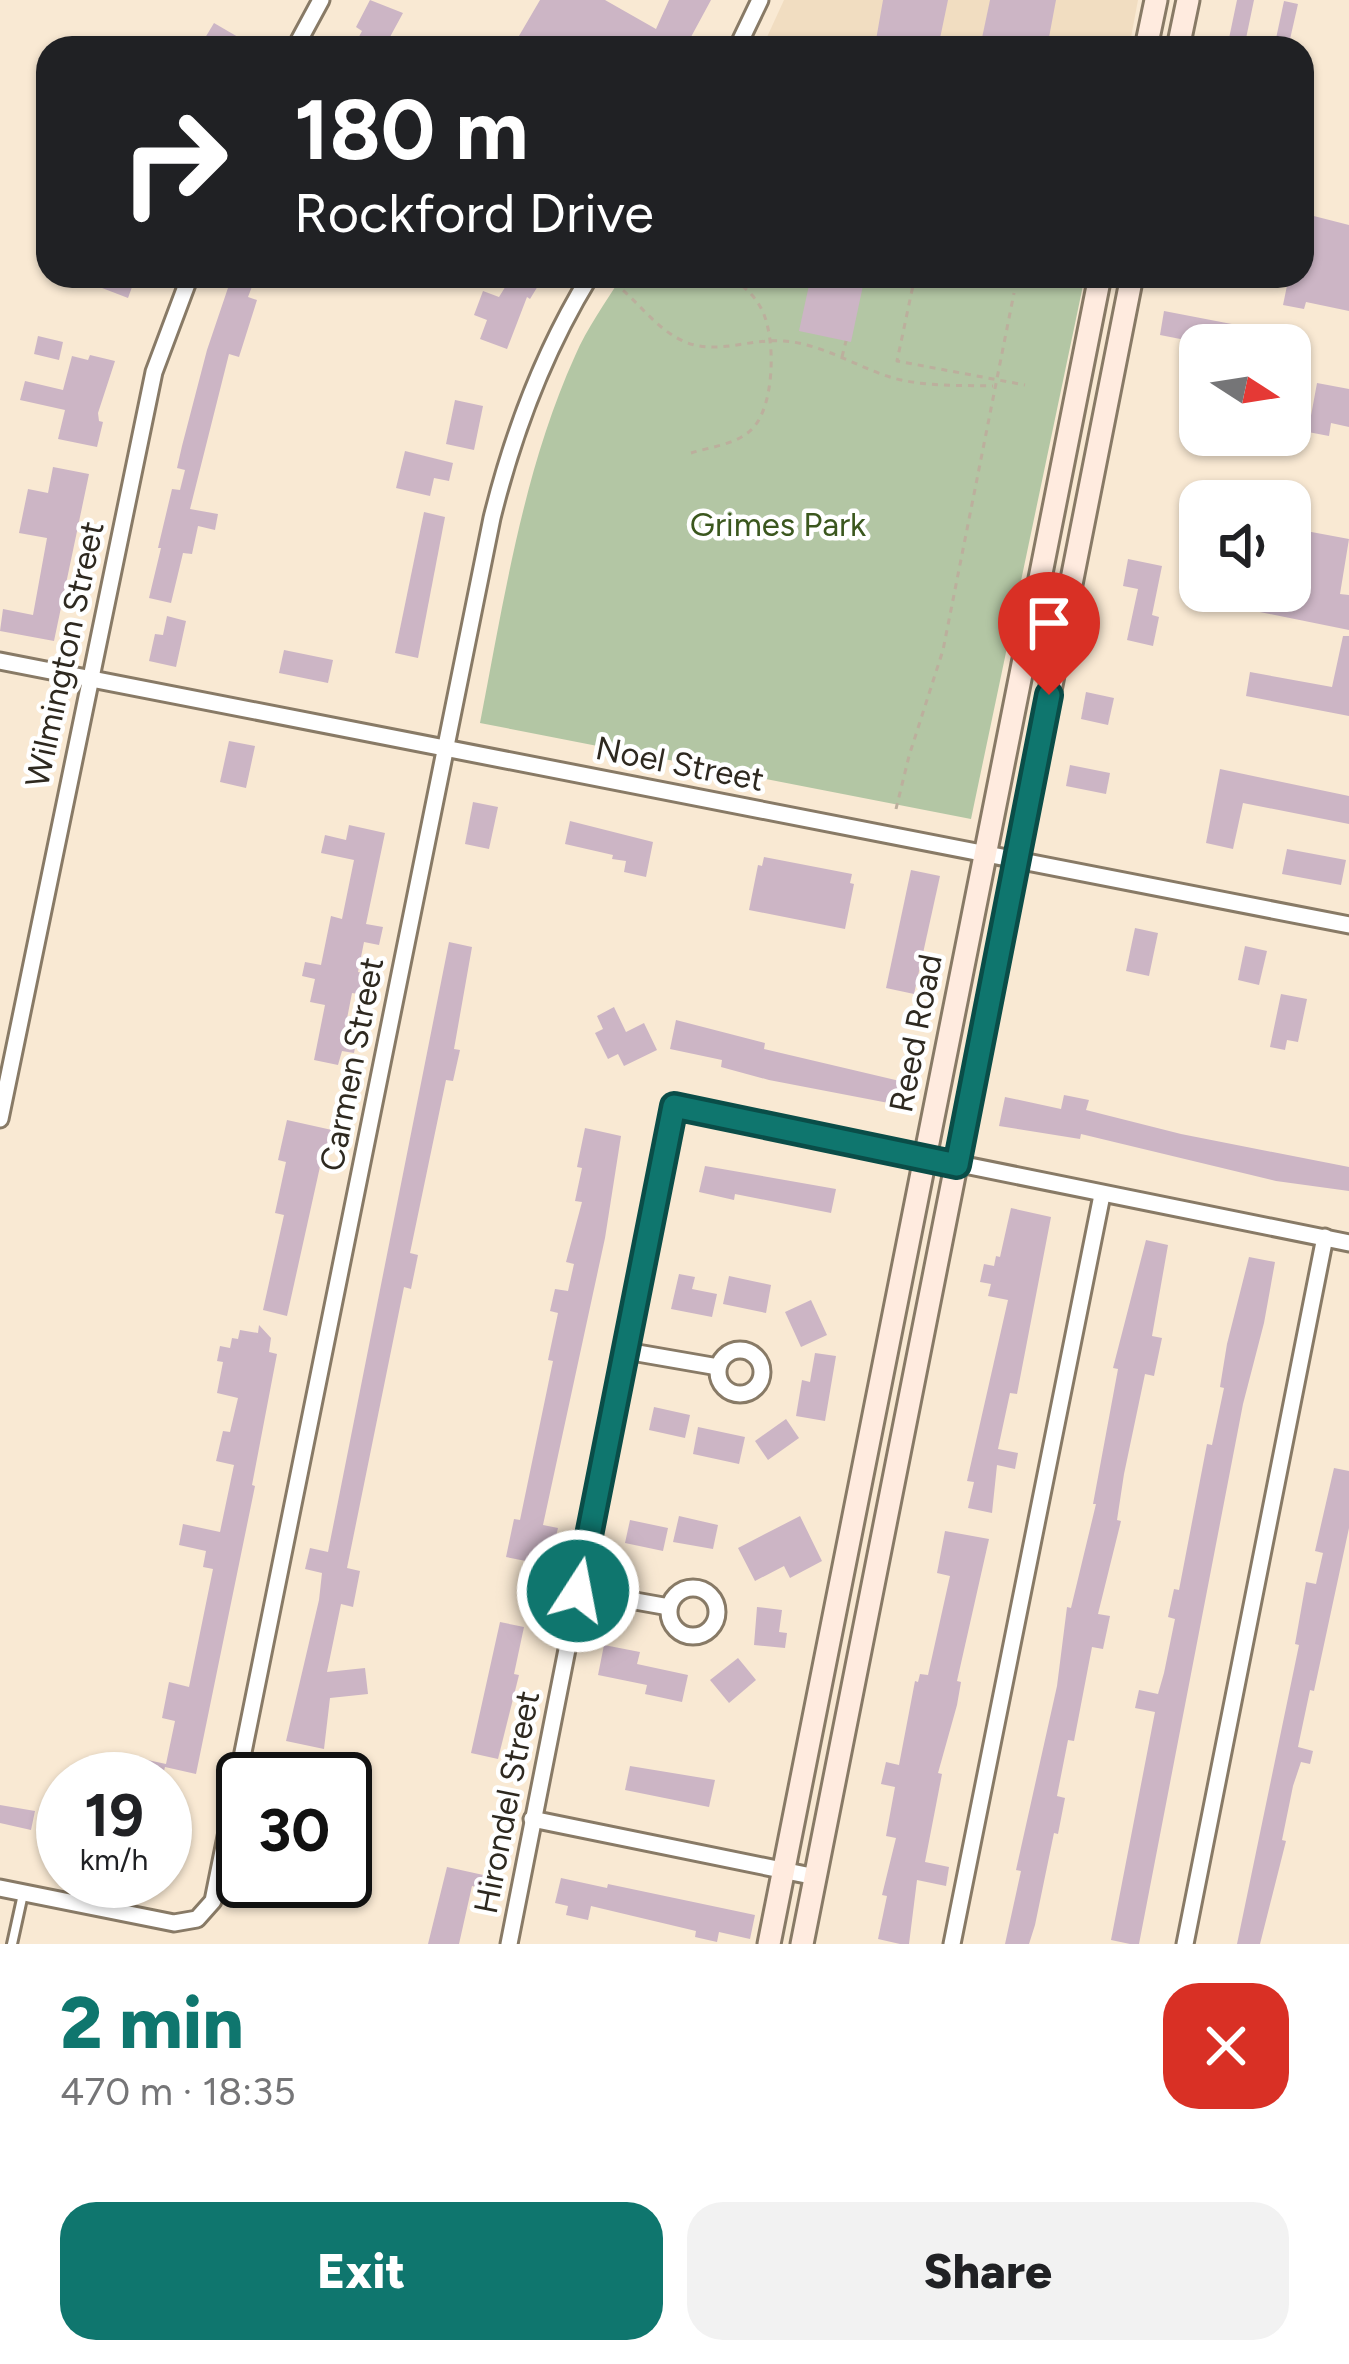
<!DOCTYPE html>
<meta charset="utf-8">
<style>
body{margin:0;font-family:Figtree,sans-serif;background:#f2f2f2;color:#202124;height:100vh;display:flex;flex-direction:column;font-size:45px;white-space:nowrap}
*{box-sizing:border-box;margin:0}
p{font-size:39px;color:#757577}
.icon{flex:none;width:66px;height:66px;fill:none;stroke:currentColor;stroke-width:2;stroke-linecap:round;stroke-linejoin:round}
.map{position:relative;height:1944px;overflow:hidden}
.details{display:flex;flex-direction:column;background:#fff;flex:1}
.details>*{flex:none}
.top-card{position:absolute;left:36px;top:36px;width:1278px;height:252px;border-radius:36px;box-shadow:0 3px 9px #0004;background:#202124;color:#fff;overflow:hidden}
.needle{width:78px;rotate:102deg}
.tools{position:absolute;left:1179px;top:324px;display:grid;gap:24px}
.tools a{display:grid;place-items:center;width:132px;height:132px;border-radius:24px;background:#fff;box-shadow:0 3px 9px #0004;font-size:60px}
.speed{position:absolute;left:36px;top:1752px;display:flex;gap:24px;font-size:60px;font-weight:700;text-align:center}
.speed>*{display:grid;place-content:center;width:156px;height:156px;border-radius:50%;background:#fff;box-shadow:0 3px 9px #0004;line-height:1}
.speed small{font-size:30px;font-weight:400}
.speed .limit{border:6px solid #111;border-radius:18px;background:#fff;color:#111}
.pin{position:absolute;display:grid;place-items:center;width:102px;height:102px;color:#fff;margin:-123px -51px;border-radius:50% 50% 50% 0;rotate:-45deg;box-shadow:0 0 12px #0007}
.pin .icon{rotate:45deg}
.me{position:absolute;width:132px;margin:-66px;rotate:11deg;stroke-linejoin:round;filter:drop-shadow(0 0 9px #0008)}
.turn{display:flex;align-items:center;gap:42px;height:252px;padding:0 60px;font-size:54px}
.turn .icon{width:156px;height:156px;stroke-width:2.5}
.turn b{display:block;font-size:84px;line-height:102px}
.round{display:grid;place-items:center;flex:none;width:126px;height:126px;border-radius:36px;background:#f2f2f2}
.headline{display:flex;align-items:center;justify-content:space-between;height:204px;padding:0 60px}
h1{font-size:72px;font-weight:800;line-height:90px;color:#0f766e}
.primary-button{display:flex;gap:24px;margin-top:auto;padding:24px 60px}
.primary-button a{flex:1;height:138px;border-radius:36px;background:#0f766e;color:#fff;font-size:48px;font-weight:800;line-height:138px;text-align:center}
.primary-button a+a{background:#f2f2f2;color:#202124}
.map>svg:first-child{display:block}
</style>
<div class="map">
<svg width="1349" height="1944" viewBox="0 0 1349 1944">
<rect width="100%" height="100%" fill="#f9e9d3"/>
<polygon fill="#f1ddc1" points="784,0 1138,0 1129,48 762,48"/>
<path fill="#b3c6a4" d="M622 276H1085L971 819 480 723C504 600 523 471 575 356 587 328 606 302 622 276Z"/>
<g fill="#ccb5c5">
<polygon points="370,0 403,13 384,48 353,48 362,31 356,27"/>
<polygon points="540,0 605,0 656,29 669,0 711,0 685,48 527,48 516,41"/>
<polygon points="883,0 948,0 938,48 892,48 893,44 876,40"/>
<polygon points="990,0 1056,0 1047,48 982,38"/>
<polygon points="1237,0 1254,0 1244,48 1227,48"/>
<polygon points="1284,1 1298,4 1288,48 1274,48"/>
<polygon points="214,23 257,48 199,48"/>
<polygon points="1302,213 1349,225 1349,311 1306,302 1304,309 1283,305 1289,276 1302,276"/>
<polygon points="71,276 136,276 128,298"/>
<polygon points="232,276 256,276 248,297 257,300 239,357 229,354 190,509 218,514 215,530 198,526 192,554 183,553 171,603 149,598 161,548 158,548 172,489 180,490 185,470 177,468 182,446 207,350"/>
<polygon points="512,276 544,276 530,299 527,297 507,349 480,339 487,320 474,315 483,291 499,297"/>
<polygon points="811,276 865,276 851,342 799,331"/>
<polygon points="1164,311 1304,338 1303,345 1211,345 1160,335"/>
<polygon points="38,336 63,342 59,360 34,354"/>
<polygon points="90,355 115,361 98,413 99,421 103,422 97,447 58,439 65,410 20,400 25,381 63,390 72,356 88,360"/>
<polygon points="1317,383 1349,389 1349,427 1331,423 1329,436 1308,432"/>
<polygon points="455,400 483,406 474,450 446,444"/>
<polygon points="405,451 453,463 449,481 434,478 430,496 396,488"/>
<polygon points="53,467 89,474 54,641 0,631 3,609 33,615 47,538 19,533 28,489 48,493"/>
<polygon points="424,512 445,517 418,658 395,653"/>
<polygon points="1290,528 1349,539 1340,594 1349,595 1349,630 1250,610 1253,591 1290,591"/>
<polygon points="1128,559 1162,566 1152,615 1159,617 1153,646 1127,640 1138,589 1123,586"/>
<polygon points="167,616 186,621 176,667 149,661 155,634 163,635"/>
<polygon points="1343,636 1349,636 1349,716 1246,696 1250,672 1332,687"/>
<polygon points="284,650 333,660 328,683 279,673"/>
<polygon points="1086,692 1114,698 1108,725 1081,719"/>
<polygon points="229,741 255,746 246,788 220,782"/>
<polygon points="1070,765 1110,773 1106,794 1066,786"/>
<polygon points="1220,769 1349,796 1349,824 1243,803 1233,849 1206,843"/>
<polygon points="473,802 498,807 489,849 465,844"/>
<polygon points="570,821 653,842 646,877 624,872 626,861 612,859 613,855 565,844"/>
<polygon points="349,825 385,833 366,924 383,927 379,945 364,942 358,972 373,975 369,996 352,993 345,1029 358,1031 354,1053 342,1051 338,1065 314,1060 325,1005 310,1002 315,979 302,976 305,962 321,965 331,916 342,919 354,860 321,853 325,835 346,840"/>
<polygon points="1287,849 1346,860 1341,885 1282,874"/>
<polygon points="764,857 852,874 850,883 854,884 845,929 749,910 758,865 762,866"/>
<polygon points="911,870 940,876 914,994 886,988"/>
<polygon points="1135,928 1158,933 1149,976 1126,971"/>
<polygon points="449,942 472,947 454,1049 460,1050 453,1081 446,1080 410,1253 418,1255 411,1289 404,1287 347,1568 360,1571 353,1607 341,1604 327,1672 365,1668 368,1694 330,1698 324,1749 286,1741 319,1600 322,1573 305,1569 310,1548 328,1552"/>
<polygon points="1245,946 1267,951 1259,985 1238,980"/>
<polygon points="1281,994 1307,999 1298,1042 1287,1040 1285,1050 1270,1047"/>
<polygon points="614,1007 626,1032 644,1023 657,1050 624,1066 618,1054 608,1059 595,1033 603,1029 597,1016"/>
<polygon points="676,1020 765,1043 764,1049 904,1082 899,1105 769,1080 721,1067 722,1060 670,1049"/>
<polygon points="1064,1095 1089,1100 1086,1110 1181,1134 1349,1167 1349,1191 1276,1181 1081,1134 1080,1139 999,1126 1005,1097 1061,1109"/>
<polygon points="287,1120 341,1132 338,1147 325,1144 287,1316 263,1310 284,1215 275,1213 286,1162 278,1160"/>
<polygon points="585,1128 621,1136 605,1238 543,1525 558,1528 552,1553 539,1550 536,1563 506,1557 514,1519 520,1520 553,1361 548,1360 558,1313 550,1311 555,1289 568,1291 574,1264 566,1262 582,1202 575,1201 582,1168 577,1167"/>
<polygon points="705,1166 836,1189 831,1213 735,1194 734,1200 699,1192"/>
<polygon points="1011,1208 1051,1217 1017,1394 1010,1393 998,1449 1018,1453 1015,1469 997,1465 992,1513 968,1508 974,1482 967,1481 1008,1300 988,1296 991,1284 980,1282 984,1264 994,1266 996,1256 1000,1257"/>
<polygon points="1146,1240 1168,1245 1152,1336 1162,1338 1154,1376 1145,1374 1124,1474 1117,1520 1121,1521 1098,1614 1110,1616 1103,1649 1092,1647 1074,1741 1068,1740 1057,1796 1065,1798 1058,1834 1054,1833 1035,1925 1029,1944 1005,1944 1021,1871 1016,1870 1057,1686 1067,1607 1071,1608 1096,1504 1093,1504 1118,1369 1113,1368"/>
<polygon points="1249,1257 1275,1262 1264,1323 1243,1404 1139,1944 1130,1944 1111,1940 1155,1712 1135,1708 1139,1690 1158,1694 1164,1673 1175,1619 1168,1617 1174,1589 1179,1590 1207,1444 1212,1445 1224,1388 1220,1387 1227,1344"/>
<polygon points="679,1274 695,1277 692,1289 717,1294 712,1317 671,1309"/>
<polygon points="729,1276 771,1285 766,1313 723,1304"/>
<polygon points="811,1300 827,1335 801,1347 785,1312"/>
<polygon points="259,1325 271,1338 269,1352 277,1354 252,1485 255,1486 196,1774 165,1767 162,1779 131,1772 134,1757 166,1764 175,1721 162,1718 169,1682 189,1687 213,1569 203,1567 206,1551 179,1545 183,1524 220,1532 234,1465 216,1461 223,1431 230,1432 238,1398 217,1393 223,1362 217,1361 220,1346 230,1348 232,1338 238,1339 240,1330 258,1333"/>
<polygon points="815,1353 836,1356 825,1421 796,1416 802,1380 810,1382"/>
<polygon points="654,1407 690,1415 685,1438 649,1430"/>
<polygon points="786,1419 799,1438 768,1460 755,1441"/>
<polygon points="698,1427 745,1437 739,1464 693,1454"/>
<polygon points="1334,1468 1349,1471 1349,1528 1314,1691 1310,1690 1298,1747 1313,1751 1310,1764 1301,1762 1293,1786 1282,1840 1286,1841 1260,1944 1237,1944 1299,1645 1295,1644 1306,1582 1316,1584 1323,1553 1315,1551"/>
<polygon points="679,1516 718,1525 713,1549 673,1542"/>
<polygon points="800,1516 822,1561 790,1578 784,1566 755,1581 738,1548"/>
<polygon points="630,1520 668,1528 663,1551 625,1543"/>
<polygon points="945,1531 989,1539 957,1681 961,1682 957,1705 938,1773 942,1774 925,1862 949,1867 946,1886 917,1880 909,1944 900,1944 878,1939 887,1896 882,1895 896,1838 886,1836 895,1787 881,1784 886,1762 899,1765 915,1681 918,1682 920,1674 928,1675 950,1576 937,1573"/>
<polygon points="757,1607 782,1610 779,1632 787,1633 785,1648 754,1645"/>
<polygon points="500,1622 524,1627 514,1674 519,1675 498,1759 471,1753"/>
<polygon points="604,1645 640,1652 637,1664 688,1675 682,1702 645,1694 647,1685 598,1675"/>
<polygon points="738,1658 756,1680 729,1703 710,1680"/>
<polygon points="630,1766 715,1780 709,1807 625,1790"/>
<polygon points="0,1805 35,1811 31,1830 0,1823"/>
<polygon points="447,1867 488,1876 485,1889 472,1886 459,1944 428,1944"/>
<polygon points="561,1878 607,1888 608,1884 755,1915 750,1939 719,1932 717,1942 695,1937 696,1931 591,1906 588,1920 566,1915 568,1906 555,1903"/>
<polygon points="263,1881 291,1881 287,1903 260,1897"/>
</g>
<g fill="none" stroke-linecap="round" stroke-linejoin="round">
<g stroke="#887a66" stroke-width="14">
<polyline id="lane" points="12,1944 23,1894"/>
</g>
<g stroke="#887a66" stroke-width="21">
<g id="street">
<polyline points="295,48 321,0"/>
<polyline points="737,48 760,0"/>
<polyline points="0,661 1349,925"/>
<polyline points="0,1119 154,372 190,276"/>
<circle cx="740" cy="1372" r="22"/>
<polyline points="626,1351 718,1367"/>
<circle cx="693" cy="1612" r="24"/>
<polyline points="579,1591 669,1607"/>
<polyline points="532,1819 816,1877"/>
<path d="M0 1888 174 1923 197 1919 213 1901 492 518C513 433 544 351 590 276"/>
<polyline points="509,1944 674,1106 1349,1243"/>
<polyline points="952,1944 1102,1195"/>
<polyline points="1185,1944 1325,1237"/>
</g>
</g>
<g stroke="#887a66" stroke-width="27">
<g id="secondary">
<polyline points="1146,48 1156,0"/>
<polyline points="1178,48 1188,0"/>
<polyline points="769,1944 1100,276"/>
<polyline points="802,1944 1132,276"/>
</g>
</g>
<g stroke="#bcaf9d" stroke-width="3" stroke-dasharray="6 6" stroke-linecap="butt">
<path d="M604 276C634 294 651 326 683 341 715 356 750 338 784 341 822 344 855 366 890 377 922 387 960 385 993 386"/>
<polyline points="915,276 897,361 1025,385"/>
<polyline points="842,357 846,341"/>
<path d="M691 453C710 447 738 444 752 429 775 406 776 338 762 310 754 294 743 286 729 276"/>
<polyline points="896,809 909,756 943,650 1014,293"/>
</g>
<use href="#lane" stroke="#fff" stroke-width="8"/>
<use href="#street" stroke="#fff" stroke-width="15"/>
<use href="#secondary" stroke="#ffebdf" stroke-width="21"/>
</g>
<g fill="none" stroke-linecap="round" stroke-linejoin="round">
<g stroke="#0a4d48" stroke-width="30">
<polyline id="route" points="578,1591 674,1106 957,1165 1049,695"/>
</g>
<use href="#route" stroke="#0f766e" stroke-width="21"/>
</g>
<g text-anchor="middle" stroke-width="9" stroke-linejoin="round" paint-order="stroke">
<g font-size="33" fill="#3b571e" stroke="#fff">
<text x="778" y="536">Grimes Park</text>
</g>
<g font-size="33" fill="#2e2920" stroke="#fff">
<text transform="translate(64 654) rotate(-78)" y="12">Wilmington Street</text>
<text transform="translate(680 763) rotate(11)" y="12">Noel Street</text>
<text transform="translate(915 1033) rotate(-79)" y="12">Reed Road</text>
<text transform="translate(351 1064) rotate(-79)" y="12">Carmen Street</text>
<text transform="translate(506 1802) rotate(-79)" y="12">Hirondel Street</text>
</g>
</g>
</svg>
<div class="tools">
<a><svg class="needle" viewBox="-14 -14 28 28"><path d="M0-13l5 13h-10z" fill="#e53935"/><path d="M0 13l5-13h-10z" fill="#757577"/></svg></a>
<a><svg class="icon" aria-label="sound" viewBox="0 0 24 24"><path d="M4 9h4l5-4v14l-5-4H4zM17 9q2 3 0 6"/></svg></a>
</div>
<div class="speed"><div>19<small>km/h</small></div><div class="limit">30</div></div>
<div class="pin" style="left:1049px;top:695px;background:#d93025"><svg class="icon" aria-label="arrive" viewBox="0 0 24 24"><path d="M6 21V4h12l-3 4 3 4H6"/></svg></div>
<svg class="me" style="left:578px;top:1591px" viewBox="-20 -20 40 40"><circle r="17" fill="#0f766e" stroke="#fff" stroke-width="3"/><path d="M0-11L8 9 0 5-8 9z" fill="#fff"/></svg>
<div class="top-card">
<div class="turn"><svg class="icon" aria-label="right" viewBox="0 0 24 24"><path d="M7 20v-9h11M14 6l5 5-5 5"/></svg><div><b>180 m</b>Rockford Drive</div></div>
</div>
</div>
<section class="details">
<div class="headline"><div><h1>2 min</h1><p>470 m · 18:35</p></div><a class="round" style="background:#d93025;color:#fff"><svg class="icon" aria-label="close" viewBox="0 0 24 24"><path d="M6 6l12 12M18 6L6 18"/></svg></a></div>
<div class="primary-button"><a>Exit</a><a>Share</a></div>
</section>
